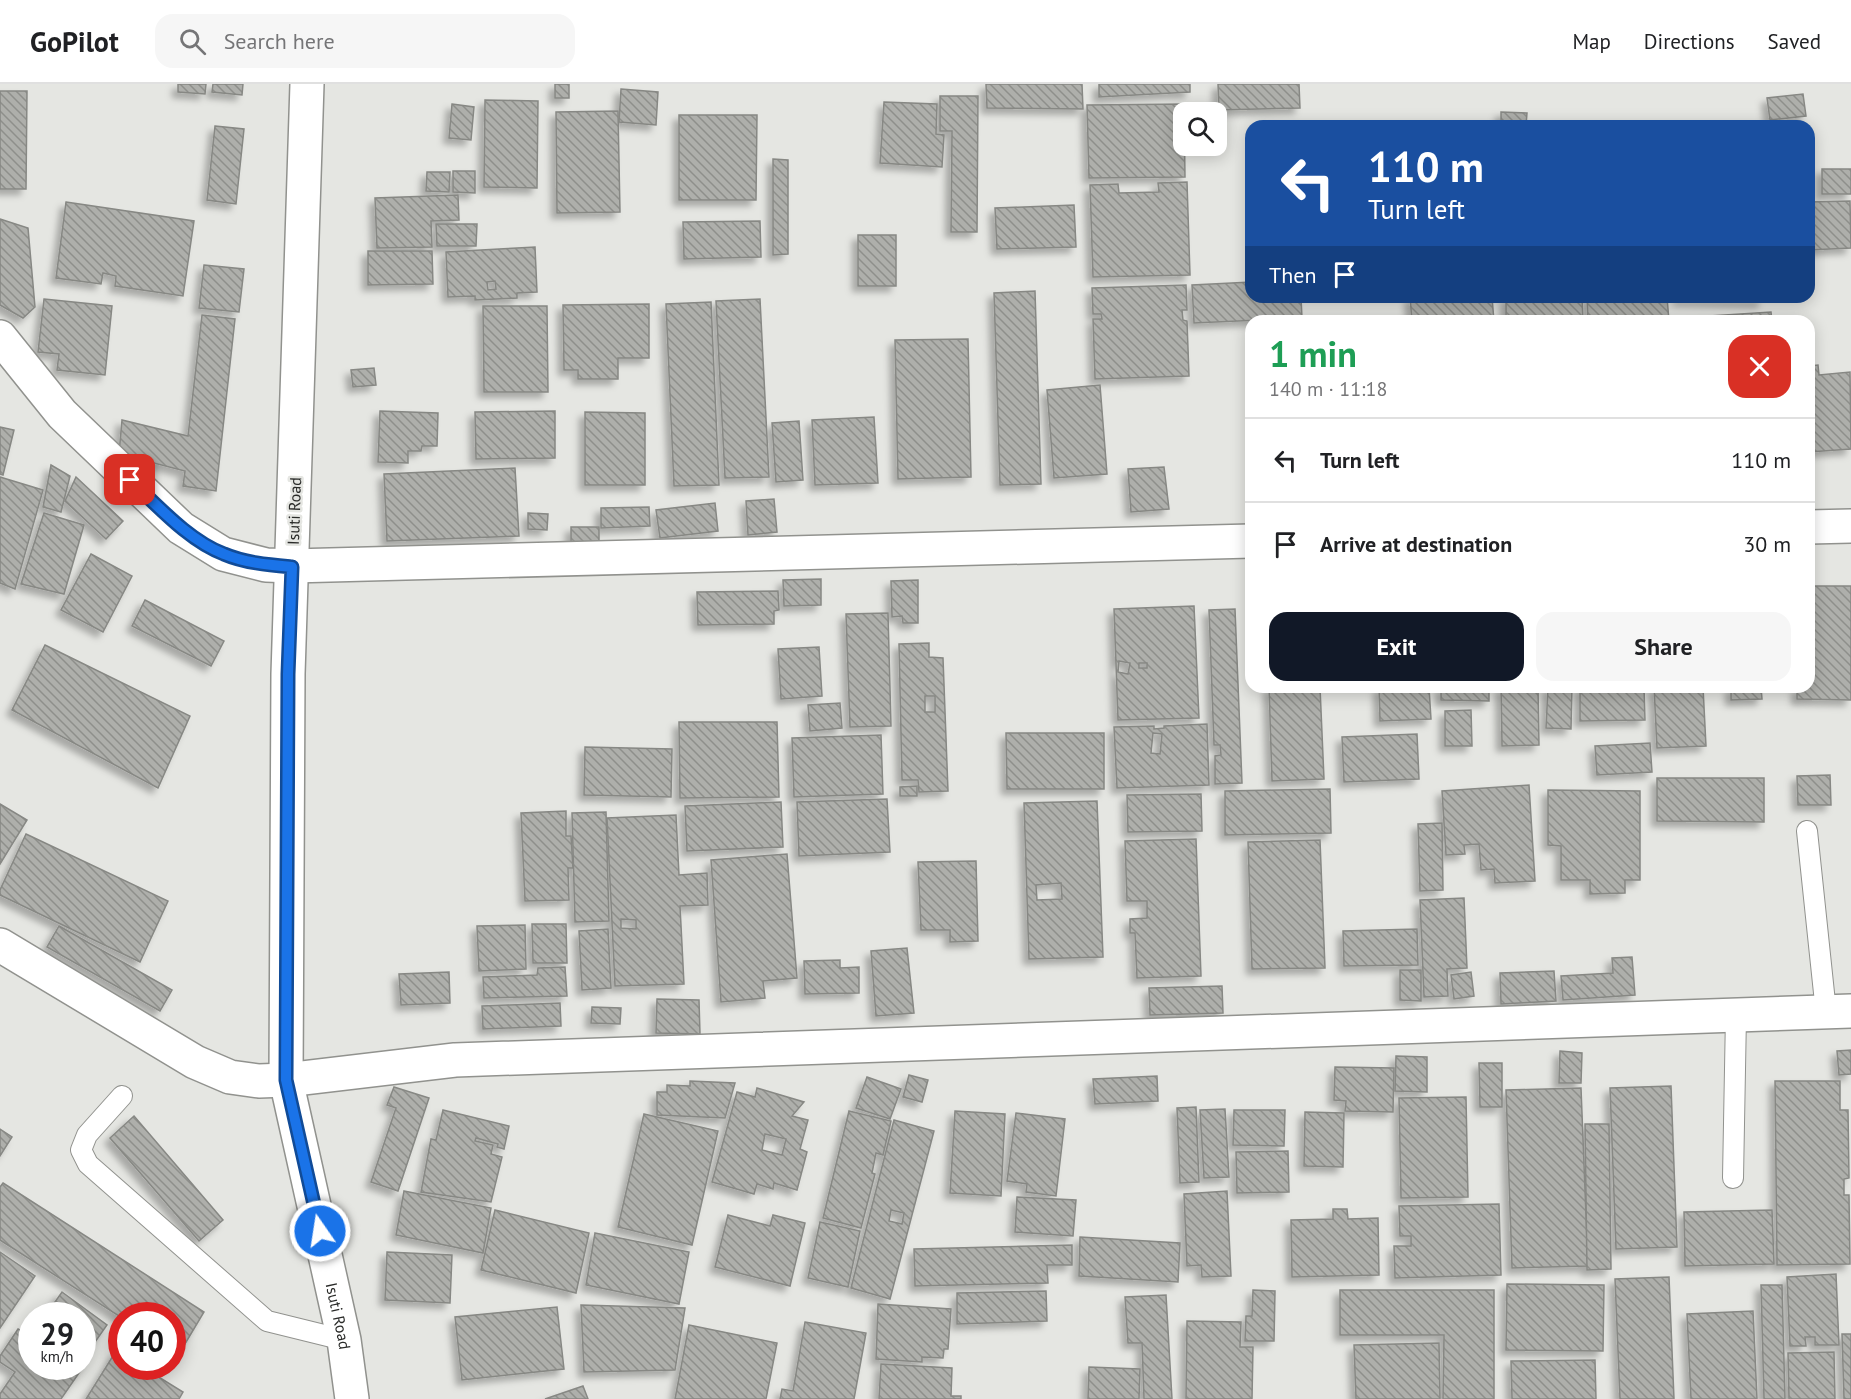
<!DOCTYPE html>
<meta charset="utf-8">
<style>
body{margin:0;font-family:"PT Sans",sans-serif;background:#f6f6f6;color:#202124;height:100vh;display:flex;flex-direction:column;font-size:22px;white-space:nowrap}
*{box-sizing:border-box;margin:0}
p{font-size:20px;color:#757577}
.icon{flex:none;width:33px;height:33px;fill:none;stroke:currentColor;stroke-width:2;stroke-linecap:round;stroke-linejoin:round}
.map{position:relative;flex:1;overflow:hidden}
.panel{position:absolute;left:1245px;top:231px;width:570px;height:378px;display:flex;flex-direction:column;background:#fff;border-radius:18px;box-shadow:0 3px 15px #0003}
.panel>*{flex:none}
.top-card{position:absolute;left:1245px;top:36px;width:570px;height:183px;border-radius:18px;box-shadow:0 3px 15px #0003;background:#1a4fa0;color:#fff;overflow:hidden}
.tools{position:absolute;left:1173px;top:18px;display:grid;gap:12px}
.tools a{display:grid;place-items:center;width:54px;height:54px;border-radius:12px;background:#fff;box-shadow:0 3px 15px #0003;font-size:30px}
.speed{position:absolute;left:18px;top:1218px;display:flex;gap:12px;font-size:30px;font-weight:700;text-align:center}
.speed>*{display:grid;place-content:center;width:78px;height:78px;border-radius:50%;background:#fff;box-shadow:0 3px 15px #0003;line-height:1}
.speed small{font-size:15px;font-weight:400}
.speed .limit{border:9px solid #d22;background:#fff;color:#111}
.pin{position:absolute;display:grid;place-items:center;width:51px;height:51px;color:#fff;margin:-26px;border-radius:12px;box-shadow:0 3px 9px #0006}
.me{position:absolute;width:66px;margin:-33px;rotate:347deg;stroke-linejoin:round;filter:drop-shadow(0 0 4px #0008)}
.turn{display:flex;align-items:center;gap:21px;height:126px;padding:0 24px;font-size:27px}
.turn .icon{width:78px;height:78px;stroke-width:2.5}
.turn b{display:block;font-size:42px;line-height:51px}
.then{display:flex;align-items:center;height:57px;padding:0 24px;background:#0003;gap:12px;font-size:22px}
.round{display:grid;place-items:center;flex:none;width:63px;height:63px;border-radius:18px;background:#f6f6f6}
.summary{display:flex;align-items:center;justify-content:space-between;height:102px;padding:0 24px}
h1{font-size:36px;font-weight:800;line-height:45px;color:#1e9e55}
.cta{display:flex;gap:12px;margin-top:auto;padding:12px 24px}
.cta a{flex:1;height:69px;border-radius:18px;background:#111827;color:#fff;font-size:24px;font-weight:800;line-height:69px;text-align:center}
.cta a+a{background:#f6f6f6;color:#202124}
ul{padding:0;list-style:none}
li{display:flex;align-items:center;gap:18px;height:84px;padding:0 24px;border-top:2px solid #e0e0e0}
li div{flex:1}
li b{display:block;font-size:22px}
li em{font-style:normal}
header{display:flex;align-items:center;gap:36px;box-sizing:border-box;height:84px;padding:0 30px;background:#fff;border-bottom:2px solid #e0e0e0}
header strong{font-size:28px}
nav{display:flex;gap:33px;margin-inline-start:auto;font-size:21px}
.search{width:420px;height:54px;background:#f6f6f6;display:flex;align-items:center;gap:15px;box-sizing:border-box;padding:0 21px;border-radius:18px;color:#757577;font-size:22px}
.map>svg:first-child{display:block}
</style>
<header>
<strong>GoPilot</strong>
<div class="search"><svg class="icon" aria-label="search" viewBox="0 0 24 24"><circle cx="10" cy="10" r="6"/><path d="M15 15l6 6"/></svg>Search here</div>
<nav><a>Map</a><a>Directions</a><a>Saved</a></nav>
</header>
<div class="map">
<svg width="1851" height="1315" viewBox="0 0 1851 1315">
<defs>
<pattern id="building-back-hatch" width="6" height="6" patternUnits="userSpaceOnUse" patternTransform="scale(1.5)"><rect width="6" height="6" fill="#aeafab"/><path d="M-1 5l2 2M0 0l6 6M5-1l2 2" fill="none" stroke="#8e8f8b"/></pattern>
<filter id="shadow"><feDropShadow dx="-5.5" dy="5.5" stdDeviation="3" flood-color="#0004"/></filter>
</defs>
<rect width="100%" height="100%" fill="#e5e6e2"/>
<g fill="url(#building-back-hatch)" stroke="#878884" stroke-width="1.5" fill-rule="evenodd" filter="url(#shadow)">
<polygon points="178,0 206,0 205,10 178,8"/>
<polygon points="213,0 243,0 242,11 212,8"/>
<rect x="555" y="0" width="14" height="14"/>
<polygon points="986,0 1082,0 1083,25 987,24"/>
<polygon points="1099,0 1190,0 1190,8 1099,13"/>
<polygon points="1218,0 1299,0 1300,24 1219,26"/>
<polygon points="621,5 658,8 656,41 619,38"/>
<polygon points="0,7 27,7 26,105 0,105"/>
<polygon points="1803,10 1806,32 1770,36 1767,14"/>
<polygon points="940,12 978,12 977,148 951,148 952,47 940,47"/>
<polygon points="485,16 538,17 537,104 484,103"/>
<polygon points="884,18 937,20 936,50 944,51 942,83 880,79"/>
<polygon points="452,20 474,23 471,56 449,54"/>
<polygon points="1184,20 1185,93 1089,94 1087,21"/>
<polygon points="618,27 620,128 557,129 556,28"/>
<polygon points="1501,28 1527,29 1526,42 1501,42"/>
<polygon points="679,31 757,31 756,116 679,116"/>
<polygon points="215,42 244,45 236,120 207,116"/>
<polygon points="773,75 788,76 788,170 773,171"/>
<rect x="1822" y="85" width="29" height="25"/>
<polygon points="453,87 475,87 475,109 453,108"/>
<polygon points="427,88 450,88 449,108 426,107"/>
<polygon points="1187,98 1190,191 1093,193 1090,101 1118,100 1119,109 1159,108 1158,99"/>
<polygon points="458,111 459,136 431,137 432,163 377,164 375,114"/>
<polygon points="1850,117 1851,164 1809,166 1809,118"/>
<polygon points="66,118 194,137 183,212 115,202 116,192 103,189 101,200 56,194"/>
<polygon points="1074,121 1076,163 997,165 995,124"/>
<polygon points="0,135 28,144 35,223 23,234 0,221"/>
<polygon points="760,137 761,173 684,175 683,138"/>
<polygon points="436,140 477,140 476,162 437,162"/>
<rect x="858" y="151" width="38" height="51"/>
<path d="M535 163 537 208 517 209V214L475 216V212L448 213 446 168ZM495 197 496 205 488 206 487 198Z"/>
<polygon points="368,167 432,167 433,200 368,201"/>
<polygon points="204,181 244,185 239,228 199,224"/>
<polygon points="1251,198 1251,213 1301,213 1302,234 1194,239 1192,201"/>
<polygon points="1186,201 1187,226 1182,226 1183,236 1187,237 1189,292 1095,295 1093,235 1102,235 1101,230 1093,230 1092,204"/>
<polygon points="1035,207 1041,400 1000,401 994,209"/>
<polygon points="1410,213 1492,213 1494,237 1412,237"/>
<polygon points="1506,213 1582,213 1583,237 1506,237"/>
<polygon points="1587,213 1667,213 1669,237 1588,237"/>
<polygon points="1679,213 1764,213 1763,218 1679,216"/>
<polygon points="44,215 112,222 105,291 57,286 59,270 38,268"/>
<polygon points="760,215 769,393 725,394 716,217"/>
<polygon points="711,218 719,401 674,402 666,220"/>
<polygon points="649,220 649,274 618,274 618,295 578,295 578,286 564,286 563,221"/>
<polygon points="483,222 547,222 548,308 484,308"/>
<polygon points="1771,228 1772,237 1695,237 1694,233"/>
<polygon points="202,231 235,235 216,407 183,402 185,387 119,370 122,336 188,352"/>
<polygon points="968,255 971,393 898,395 895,256"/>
<polygon points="1818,281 1819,291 1850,288 1851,365 1809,368 1809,282"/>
<polygon points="374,284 376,301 353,303 351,286"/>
<polygon points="1100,301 1107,390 1054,394 1047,306"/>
<polygon points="380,327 438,329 437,362 422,362 421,367 408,367 408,379 378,378"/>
<polygon points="555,327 555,374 476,375 475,328"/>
<polygon points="585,328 645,329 645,401 585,401"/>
<polygon points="874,333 878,399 815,401 812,336"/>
<polygon points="799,337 803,396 776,398 772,339"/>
<polygon points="0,343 14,346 3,391 0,390"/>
<polygon points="51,381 70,392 61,428 43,423"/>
<polygon points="1164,383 1169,425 1131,428 1128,385"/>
<polygon points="515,384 519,452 387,457 384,390"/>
<polygon points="0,393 43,406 15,505 0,499"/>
<polygon points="76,393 123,437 106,455 65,417"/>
<polygon points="774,415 777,448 748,451 746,417"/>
<polygon points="715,419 718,447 660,454 656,426"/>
<polygon points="649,423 650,442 601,444 601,424"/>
<polygon points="44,429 84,441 64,510 21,500"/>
<polygon points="528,429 548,430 547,446 528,445"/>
<rect x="571" y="443" width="28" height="17"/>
<polygon points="91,470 132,492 103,548 61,526"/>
<polygon points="821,495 821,521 784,522 783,496"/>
<polygon points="918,496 918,539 903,539 902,532 892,533 891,497"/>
<polygon points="1809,502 1851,502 1851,616 1797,615 1797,603 1809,603"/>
<polygon points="778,507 779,526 774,527 774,540 698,541 697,508"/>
<polygon points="145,516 224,557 211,582 132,542"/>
<path d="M1194 522 1199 634 1118 636 1114 525ZM1119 577 1130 579 1128 590 1118 588ZM1139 579H1147V584H1139Z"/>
<polygon points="1235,525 1242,699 1215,700 1215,672 1221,671 1220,661 1214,661 1209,526"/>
<polygon points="888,529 891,642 850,643 846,530"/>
<path d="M929 559V573L943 574 948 707 919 708 918 696H902L899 560ZM925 612H935V628H925Z"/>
<polygon points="45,561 190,632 158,704 12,626"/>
<polygon points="819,563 822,612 781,615 778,565"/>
<polygon points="1269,603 1320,603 1324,695 1272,697"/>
<polygon points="1379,603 1429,603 1431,635 1380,637"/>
<polygon points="1441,603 1489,603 1489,617 1441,616"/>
<polygon points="1501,603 1538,603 1539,661 1502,662"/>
<polygon points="1548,603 1572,603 1571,645 1546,644"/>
<polygon points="1580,603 1644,603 1645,636 1580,637"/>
<polygon points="1654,603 1703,603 1706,662 1657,664"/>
<polygon points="1731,603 1761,603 1762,615 1731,616"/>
<polygon points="840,619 842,644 810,647 808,621"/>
<polygon points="1471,626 1472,662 1445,662 1445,627"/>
<polygon points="679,638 777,638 779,713 680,714"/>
<path d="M1207 640 1209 701 1117 704 1114 643 1154 642V645L1164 644V642ZM1153 649 1162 650 1160 670 1151 669Z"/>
<polygon points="1006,649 1104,649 1104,705 1007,705"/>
<polygon points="1417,650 1419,695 1344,698 1342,653"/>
<polygon points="881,651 883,710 794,713 792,654"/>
<polygon points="1650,659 1652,688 1597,691 1595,662"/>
<polygon points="585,663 672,665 671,713 584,711"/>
<polygon points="1830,691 1831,721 1798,721 1797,692"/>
<polygon points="1657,694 1764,694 1764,738 1657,737"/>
<polygon points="1529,701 1535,797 1495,799 1494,785 1481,786 1479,760 1464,761 1465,770 1446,771 1442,707"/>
<polygon points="917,702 917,712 900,712 900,703"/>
<polygon points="1330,705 1331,749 1225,751 1225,707"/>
<polygon points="1548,706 1640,707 1640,796 1625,796 1625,809 1590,810 1590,796 1561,796 1561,762 1548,761"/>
<polygon points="1201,710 1202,747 1128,748 1127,711"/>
<polygon points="887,715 890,768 799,772 797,718"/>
<path d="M1097 717 1103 873 1029 875 1024 719ZM1061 799 1062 815 1037 816 1036 801Z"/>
<polygon points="781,718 783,763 687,767 685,722"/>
<polygon points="0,720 27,736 0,780"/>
<polygon points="566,727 566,752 571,752 573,784 568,784 569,816 525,817 521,729"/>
<polygon points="606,728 609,837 575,838 572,729"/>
<path d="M676 731 679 791 707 789 708 821 680 822 684 900 615 902 607 734ZM621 835 636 836V845L621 844Z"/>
<polygon points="1442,739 1443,806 1420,807 1418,740"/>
<polygon points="26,750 168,817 140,878 0,811 0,806"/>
<polygon points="1196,755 1201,892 1137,894 1135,849 1130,849 1130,835 1147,834 1147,817 1127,817 1125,757"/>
<polygon points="1320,756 1325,884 1252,885 1248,758"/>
<polygon points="787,770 797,894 763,897 765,914 721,918 711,776"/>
<polygon points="976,777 978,857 950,858 950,846 921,846 918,778"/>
<polygon points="1464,814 1467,884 1447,885 1448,912 1424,913 1420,816"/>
<polygon points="532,840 566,840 567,879 533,879"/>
<polygon points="525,841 526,885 479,887 477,842"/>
<polygon points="59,842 172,906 160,927 47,863"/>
<polygon points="608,845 611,904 582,906 579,847"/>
<polygon points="1417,845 1418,881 1344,882 1343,847"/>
<polygon points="907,864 914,929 876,932 871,867"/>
<polygon points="1632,873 1635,911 1563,916 1561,892 1613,889 1612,874"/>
<polygon points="840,876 840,884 859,883 859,909 805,910 804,877"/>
<polygon points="565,883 567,912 484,914 483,893 537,891 538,884"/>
<polygon points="1400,886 1421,886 1421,917 1400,916"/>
<polygon points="1554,887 1556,917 1501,920 1500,889"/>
<polygon points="449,888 450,919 401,921 399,890"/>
<polygon points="1471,888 1474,912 1454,915 1451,891"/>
<polygon points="1222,902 1223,929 1150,931 1149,904"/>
<polygon points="657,915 699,916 700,950 656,949"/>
<polygon points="560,919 561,942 483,945 482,922"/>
<polygon points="592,923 621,924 620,940 591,939"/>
<polygon points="1851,966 1851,990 1839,991 1837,967"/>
<polygon points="1560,967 1582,969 1581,999 1559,999"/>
<polygon points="1396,972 1427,973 1427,1008 1395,1007"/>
<polygon points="1479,979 1502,979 1502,1023 1480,1023"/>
<polygon points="1335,983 1394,984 1393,1028 1345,1027 1346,1017 1334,1016"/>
<polygon points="909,991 928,996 922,1018 903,1013"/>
<polygon points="1157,992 1158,1017 1095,1020 1093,995"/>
<polygon points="867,993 901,1005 890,1035 856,1024"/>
<polygon points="690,997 735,999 725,1034 657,1031 657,1008 667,1008 667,1001 690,1002"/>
<polygon points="1775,997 1840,997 1840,1026 1848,1026 1849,1094 1844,1095 1844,1111 1849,1111 1850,1180 1777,1181"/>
<polygon points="1671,1002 1677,1163 1616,1165 1610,1004"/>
<polygon points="394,1003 429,1014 398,1107 371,1098 396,1024 387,1021"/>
<path d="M757 1004 804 1018 792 1032 808 1036 800 1065 807 1068 797 1106 774 1099 773 1105 757 1100 754 1110 712 1098 737 1008 755 1013ZM765 1050 786 1055 782 1071 762 1066Z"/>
<polygon points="1581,1004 1588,1182 1512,1184 1506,1006"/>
<polygon points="1466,1013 1468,1113 1401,1114 1399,1014"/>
<polygon points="1196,1023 1199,1098 1180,1099 1177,1024"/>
<polygon points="1225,1025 1229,1093 1204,1094 1200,1026"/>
<polygon points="443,1026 509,1042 504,1065 497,1063 498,1060 476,1054 475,1057 493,1061 491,1070 502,1073 491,1118 421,1108 431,1055 436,1056"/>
<polygon points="1234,1026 1285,1026 1284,1062 1233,1061"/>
<polygon points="849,1027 891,1037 883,1071 876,1069 872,1089 875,1090 861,1144 823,1134"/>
<polygon points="955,1027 1005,1030 1001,1112 950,1109"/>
<polygon points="1305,1028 1344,1029 1343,1083 1304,1082"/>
<polygon points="1016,1029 1065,1035 1056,1112 1026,1108 1027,1100 1007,1097"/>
<polygon points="644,1030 718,1047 692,1161 618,1143"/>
<polygon points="134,1032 223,1136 199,1157 110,1054"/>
<path d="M894 1036 934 1047 890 1215 851 1204ZM891 1126 904 1129 902 1140 889 1137Z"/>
<polygon points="1585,1040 1609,1040 1611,1185 1587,1186"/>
<polygon points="0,1045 12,1053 0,1072"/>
<polygon points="1288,1067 1289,1108 1237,1109 1236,1068"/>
<polygon points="3,1099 204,1228 179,1270 172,1266 172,1232 122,1232 122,1234 0,1156 0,1103"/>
<polygon points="404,1107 491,1124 483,1169 396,1151"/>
<polygon points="1227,1107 1231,1192 1202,1193 1201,1181 1187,1182 1184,1110"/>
<polygon points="1017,1113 1076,1116 1073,1152 1015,1148"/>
<polygon points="1499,1120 1501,1191 1395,1194 1394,1162 1411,1162 1411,1152 1400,1152 1399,1122"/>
<polygon points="1333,1125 1347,1125 1348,1135 1378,1134 1379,1191 1292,1193 1291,1136 1333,1135"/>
<polygon points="495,1126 589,1149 576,1209 481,1186"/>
<polygon points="1772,1126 1774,1180 1685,1182 1684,1128"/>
<polygon points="728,1131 770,1142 773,1131 805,1139 790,1202 715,1183"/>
<polygon points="820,1138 860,1147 848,1203 808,1194"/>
<polygon points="595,1149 689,1168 679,1220 586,1201"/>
<polygon points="1080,1153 1180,1159 1178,1198 1079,1192"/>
<polygon points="1072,1161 1072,1181 1047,1181 1048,1199 915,1202 914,1165"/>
<polygon points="0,1168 35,1192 0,1244"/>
<polygon points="387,1168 452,1171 450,1219 385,1216"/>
<polygon points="1836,1190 1839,1261 1815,1261 1815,1253 1805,1253 1806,1262 1790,1262 1787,1193"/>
<polygon points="1669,1193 1674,1315 1620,1315 1615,1195"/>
<polygon points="1507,1200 1604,1201 1603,1267 1506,1266"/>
<polygon points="1761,1201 1782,1201 1785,1315 1764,1315"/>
<polygon points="1253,1206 1275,1207 1274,1257 1245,1257 1246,1232 1252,1232"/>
<polygon points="1340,1206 1494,1206 1494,1315 1443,1315 1444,1251 1340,1251"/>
<polygon points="1046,1207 1047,1237 957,1240 957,1209"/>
<polygon points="62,1208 107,1241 86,1271 82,1268 82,1232 45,1232"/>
<polygon points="1166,1211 1172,1315 1144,1315 1142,1259 1128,1259 1125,1213"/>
<polygon points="878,1220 951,1225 948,1265 944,1265 943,1274 922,1273 922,1278 876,1275"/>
<polygon points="581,1221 685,1224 675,1286 584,1288"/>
<polygon points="557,1223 564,1285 462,1296 455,1233"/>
<polygon points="1753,1227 1757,1315 1691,1315 1687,1230"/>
<polygon points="1187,1237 1241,1238 1240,1263 1253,1263 1252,1315 1186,1315"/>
<polygon points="805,1238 866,1249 854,1315 780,1315 782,1305 793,1307"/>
<polygon points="689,1241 777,1259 766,1315 675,1315"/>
<polygon points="18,1245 32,1253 32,1282 82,1282 82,1272 88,1276 61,1315 0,1315 0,1310 15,1288 0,1278 0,1272"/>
<polygon points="1842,1250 1851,1250 1851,1315 1844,1315"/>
<polygon points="1439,1259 1440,1315 1356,1315 1354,1261"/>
<polygon points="116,1267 122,1270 122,1282 141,1282 183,1308 179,1315 86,1315"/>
<polygon points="1834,1268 1835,1315 1789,1315 1788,1269"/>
<polygon points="1595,1276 1596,1315 1512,1315 1511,1277"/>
<polygon points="881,1280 952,1284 951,1312 961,1312 961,1315 879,1315"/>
<polygon points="1089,1283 1140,1285 1139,1315 1088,1315"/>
<polygon points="583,1302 588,1315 545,1315"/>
</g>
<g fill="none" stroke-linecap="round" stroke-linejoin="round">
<g stroke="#91928e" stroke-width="22">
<g id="lane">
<polyline points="1807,747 1826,928"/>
<polyline points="122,1012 87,1051 81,1066 88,1080 267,1237 344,1256"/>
<polyline points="1733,1094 1736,931"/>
</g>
</g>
<g stroke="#91928e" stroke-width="36">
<g id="street">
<polyline points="0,253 62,330 181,444 223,470 266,481 292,482 1251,457"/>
<polyline points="1809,443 1851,442"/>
<polyline points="0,861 195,978 230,993 259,997 286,996 455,976 1851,927"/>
</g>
</g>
<g stroke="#91928e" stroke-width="36">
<g id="secondary">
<path id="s1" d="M307 0 288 590 286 996 344 1256 352 1315"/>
</g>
</g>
<use href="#lane" stroke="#fff" stroke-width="20"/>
<use href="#street" stroke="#fff" stroke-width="33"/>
<use href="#secondary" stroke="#fff" stroke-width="33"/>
</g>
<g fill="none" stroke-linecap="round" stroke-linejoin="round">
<g stroke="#114b97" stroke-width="15">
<path id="route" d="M130 396C157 421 189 457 224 470 245 479 270 481 292 483L288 590 286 996 320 1147"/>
</g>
<use href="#route" stroke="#1a73e8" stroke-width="10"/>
</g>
<g text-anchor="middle" stroke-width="5" stroke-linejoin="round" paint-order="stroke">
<g font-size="16" fill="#2a2b29" stroke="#e5e6e2">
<text transform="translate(294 427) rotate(-88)" y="6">Isuti Road</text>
<text dy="6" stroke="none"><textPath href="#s1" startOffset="1238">Isuti Road</textPath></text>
</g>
</g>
</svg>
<div class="tools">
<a><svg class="icon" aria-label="search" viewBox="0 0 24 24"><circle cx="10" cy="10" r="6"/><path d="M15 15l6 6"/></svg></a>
</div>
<div class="speed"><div>29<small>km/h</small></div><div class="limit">40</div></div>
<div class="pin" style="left:130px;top:396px;background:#d93025"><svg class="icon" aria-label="arrive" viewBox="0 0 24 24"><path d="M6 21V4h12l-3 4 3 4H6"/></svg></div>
<svg class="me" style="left:320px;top:1147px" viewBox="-20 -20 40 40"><circle r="17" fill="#1a73e8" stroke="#fff" stroke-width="3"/><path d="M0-11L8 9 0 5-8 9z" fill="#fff"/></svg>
<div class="top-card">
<div class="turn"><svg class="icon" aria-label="left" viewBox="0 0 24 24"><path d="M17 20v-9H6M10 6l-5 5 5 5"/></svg><div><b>110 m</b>Turn left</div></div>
<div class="then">Then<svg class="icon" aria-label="arrive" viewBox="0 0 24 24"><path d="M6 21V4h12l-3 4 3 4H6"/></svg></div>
</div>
<section class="panel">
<div class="summary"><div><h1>1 min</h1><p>140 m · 11:18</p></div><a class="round" style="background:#d93025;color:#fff"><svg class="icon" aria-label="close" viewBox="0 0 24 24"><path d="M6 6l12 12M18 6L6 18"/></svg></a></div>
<ul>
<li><svg class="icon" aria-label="left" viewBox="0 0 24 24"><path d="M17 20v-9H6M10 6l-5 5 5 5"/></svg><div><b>Turn left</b></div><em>110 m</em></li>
<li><svg class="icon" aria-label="arrive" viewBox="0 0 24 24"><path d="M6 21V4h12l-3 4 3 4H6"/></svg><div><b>Arrive at destination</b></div><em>30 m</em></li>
</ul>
<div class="cta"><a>Exit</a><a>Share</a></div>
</section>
</div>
